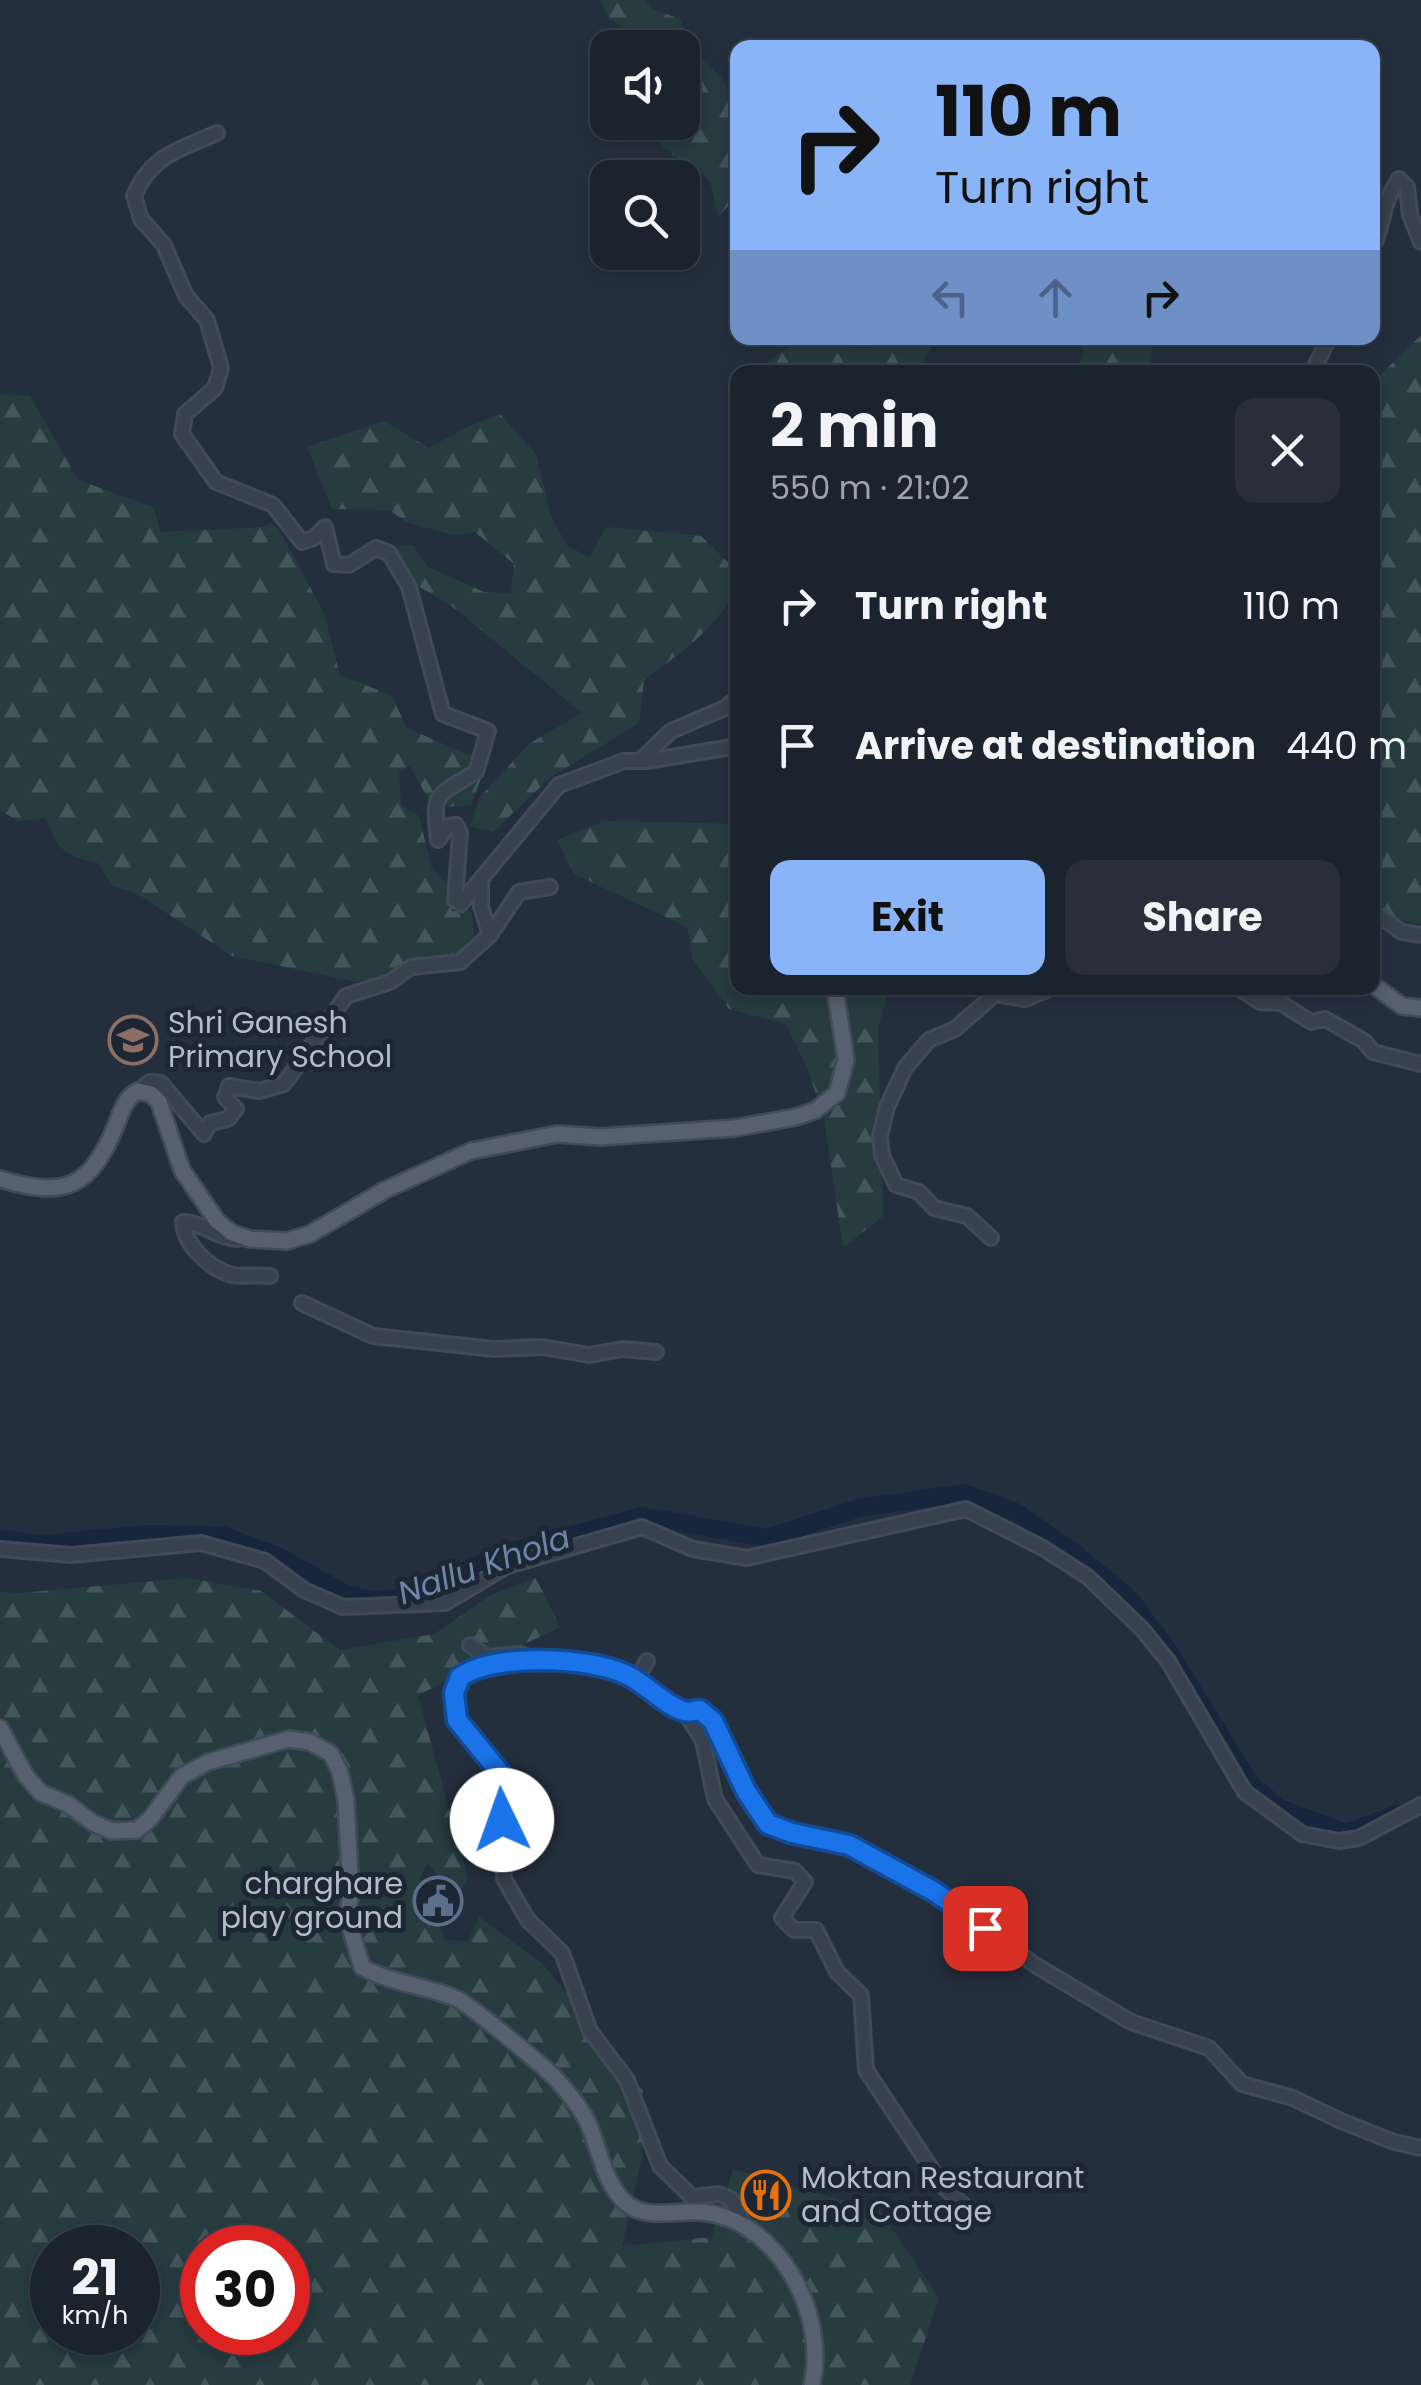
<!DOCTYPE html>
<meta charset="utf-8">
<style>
body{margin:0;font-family:Poppins,sans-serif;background:#282f3a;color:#f1f3f6;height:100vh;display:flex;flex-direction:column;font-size:38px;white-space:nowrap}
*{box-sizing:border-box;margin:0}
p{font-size:32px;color:#a0a4aa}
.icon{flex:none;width:55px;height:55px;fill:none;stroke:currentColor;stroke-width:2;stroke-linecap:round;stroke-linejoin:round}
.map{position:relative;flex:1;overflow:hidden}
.side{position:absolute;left:730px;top:365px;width:650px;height:630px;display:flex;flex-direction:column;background:#1b232e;border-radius:20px;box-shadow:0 5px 15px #0003,0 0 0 2px #39404a}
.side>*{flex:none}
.guide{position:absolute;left:730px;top:40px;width:650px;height:305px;border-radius:20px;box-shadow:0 5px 15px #0003,0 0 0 2px #39404a;background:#8ab4f8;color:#111;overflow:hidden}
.fabs{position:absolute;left:590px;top:30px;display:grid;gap:20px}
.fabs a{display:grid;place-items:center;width:110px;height:110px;border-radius:20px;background:#1b232e;box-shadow:0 5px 15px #0003,0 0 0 2px #39404a;font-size:50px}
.speed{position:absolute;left:30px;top:2225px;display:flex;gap:20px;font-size:50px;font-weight:700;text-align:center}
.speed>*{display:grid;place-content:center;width:130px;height:130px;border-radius:50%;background:#1b232e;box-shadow:0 5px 15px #0003,0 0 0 2px #39404a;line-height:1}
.speed small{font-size:25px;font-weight:400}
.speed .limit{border:15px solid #d22;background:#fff;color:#111}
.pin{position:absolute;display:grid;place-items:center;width:85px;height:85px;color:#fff;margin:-42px;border-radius:20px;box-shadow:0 5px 15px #0006}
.me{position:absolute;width:110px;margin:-55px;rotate:357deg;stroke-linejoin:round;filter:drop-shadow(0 0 8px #0008)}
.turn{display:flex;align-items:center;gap:35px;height:210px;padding:0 40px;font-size:45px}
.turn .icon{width:130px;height:130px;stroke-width:2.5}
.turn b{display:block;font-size:70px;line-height:85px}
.lanes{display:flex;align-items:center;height:95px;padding:0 40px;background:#0003;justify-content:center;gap:50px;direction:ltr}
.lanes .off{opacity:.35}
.round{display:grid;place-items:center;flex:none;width:105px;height:105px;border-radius:20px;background:#282f3a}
.overview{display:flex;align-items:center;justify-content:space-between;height:170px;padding:0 40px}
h1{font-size:60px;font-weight:700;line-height:75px}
.button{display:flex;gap:20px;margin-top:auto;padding:20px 40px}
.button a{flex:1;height:115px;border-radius:20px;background:#8ab4f8;color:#111;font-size:40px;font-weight:700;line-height:115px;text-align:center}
.button a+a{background:#282f3a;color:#f1f3f6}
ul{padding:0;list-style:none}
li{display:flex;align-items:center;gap:30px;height:140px;padding:0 40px}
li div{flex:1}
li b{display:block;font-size:38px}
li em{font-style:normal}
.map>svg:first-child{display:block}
</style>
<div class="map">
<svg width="1421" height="2385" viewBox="0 0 1421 2385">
<defs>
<pattern id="forest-firs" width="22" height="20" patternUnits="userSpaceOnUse" patternTransform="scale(2.5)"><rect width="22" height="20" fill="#263c3f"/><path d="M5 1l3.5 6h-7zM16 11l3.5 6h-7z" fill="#435659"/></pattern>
</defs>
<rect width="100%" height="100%" fill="#242f3e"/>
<g fill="url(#forest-firs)" fill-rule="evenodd">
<polygon points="599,0 644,0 653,9 680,19 694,51 723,79 737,114 738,196 718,217 710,181 661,146 660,123 682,122 682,48 647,47 611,19"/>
<polygon points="1421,335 1421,924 1385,917 1373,878 1372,383"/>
<polygon points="800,338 845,338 846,347 871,348 881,338 927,338 931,349 916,372 755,372"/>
<polygon points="1076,338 1154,338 1149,372 1076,372 1084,352"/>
<path d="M0 394 30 396 78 480 153 507 161 532 264 527 270 523 278 528 324 613 340 675 391 695 407 728 487 763 471 805 433 808 410 766 399 772 401 805 419 816 432 869 451 887 452 911 472 912 475 953 362 983 232 956 136 893 113 886 98 863C65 856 57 850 46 818L19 821 0 811Z"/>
<path d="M500 414 536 454 551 516 567 546 590 557 606 527 701 536 737 571C737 617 676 656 644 680L639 723 551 777 493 832 470 826 480 797 530 743 582 713 453 607 413 583 390 547 413 545 428 567 484 592 511 593 514 564 475 532 453 535 406 522 390 510 332 509 307 447 384 421 429 448 465 428Z"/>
<polygon points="604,821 737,824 738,988 889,988 878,1028 883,1216 843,1248 824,1118 808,1070 786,1024 729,1009 693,960 687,927 574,874 557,840"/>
<path d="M188 1578 261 1591 340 1650 434 1634 491 1595 536 1578 560 1627 418 1695 468 1879 457 1896 427 1863 420 1878 445 1940 468 1941 479 1917 543 1964 643 2091 642 2157 622 2246 712 2237 733 2169 880 2211 939 2298 910 2385H0V1592L20 1593ZM52 2248H138V2332H52ZM202 2248H288V2332H202Z"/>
</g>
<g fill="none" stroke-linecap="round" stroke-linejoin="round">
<polyline stroke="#17263c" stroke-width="18" points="0,1539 42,1544 148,1534 222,1535 280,1557 346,1594 375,1600 407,1597 505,1553 643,1516 767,1538 859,1508 963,1493 1016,1512 1076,1554 1129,1598 1168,1650 1249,1782 1279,1808 1346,1833 1397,1814"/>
<g stroke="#414a57" stroke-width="18">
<g id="minor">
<path d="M217 133C179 150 151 155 134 196L141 219 164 245 186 296 207 320 221 368 215 388 185 414 182 434 216 482 273 505 302 542 314 538 325 527 334 564 349 565 376 548 389 553 409 587 443 714 488 731 476 772C436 797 432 790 438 840L448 826 456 825 460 833 455 900 461 904 481 879"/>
<path d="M1372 249C1385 222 1381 204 1399 179L1407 187 1410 215 1421 242"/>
<polyline points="1312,372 1329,338"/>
<polyline points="641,760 671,731 725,708 738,697"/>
<polyline points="1372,911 1402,932 1421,935"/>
<polyline points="490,935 481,907 481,879 559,785 624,761 647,761 738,746"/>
<polyline points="1077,988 1084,988"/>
<polyline points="1197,988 1215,988"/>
<polyline points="1239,988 1260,1002 1281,1003 1311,1022 1325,1019 1364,1041 1373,1052 1421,1064"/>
<polyline points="138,1091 150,1082 161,1083 204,1134 210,1123 228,1119 236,1109 225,1097 229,1086 259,1091 284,1084 346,996 390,982 411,967 460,962 490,935 519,892 550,887"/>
<polyline points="991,1238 967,1216 934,1208 919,1192 896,1185 882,1155 880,1136 887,1107 905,1068 929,1040 955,1029 995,994 1025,999 1052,988"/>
<path d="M238 1239C219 1239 202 1222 183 1222 184 1244 208 1267 229 1274 240 1278 258 1274 270 1276"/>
<polyline points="302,1303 373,1336 494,1349 542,1347 589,1355 623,1349 656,1352"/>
<polyline points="0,1549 71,1555 201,1543 265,1561 304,1590 343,1607 445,1603 507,1566 642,1527 693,1549 747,1558 966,1509 1043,1548 1088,1577 1142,1629 1168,1661 1245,1792 1302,1834 1339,1841 1359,1838 1421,1805"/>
<polyline points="470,1645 487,1657 519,1654 540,1660 601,1666 625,1674 684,1711 700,1710 713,1721 746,1791 768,1824 792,1833 849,1845 935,1892 1035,1965 1131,2022 1209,2048 1242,2084 1293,2098 1341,2121 1394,2142 1421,2148"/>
<polyline points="506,1664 464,1673 459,1677 454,1693 457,1720 501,1774 504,1879 528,1920 562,1953 590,2031 627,2080 660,2166 692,2197 719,2194 731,2199 746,2229"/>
<polyline points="636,1680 647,1661"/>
<polyline points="684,1711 703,1741 715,1799 758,1865 795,1871 805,1882 782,1918 794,1930 816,1930 837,1972 861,1995 866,2070 943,2186 963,2205"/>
</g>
</g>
<g stroke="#414a57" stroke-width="20">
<g id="major">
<polyline points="1372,984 1402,1006 1421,1008"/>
<path d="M0 1179C67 1199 91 1187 117 1123 122 1110 125 1098 138 1091L151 1094 159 1102 182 1170 217 1221 232 1233 250 1239 287 1241 310 1234 385 1190 471 1151 557 1134 600 1137 735 1128 796 1117 816 1110 837 1093 846 1060 835 988"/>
<path d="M0 1728 26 1776 41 1793 68 1804 93 1823 112 1831 137 1830 150 1819 182 1776 208 1762 289 1739 310 1742 331 1754 340 1772 346 1800 351 1892 347 1917 362 1967C392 1984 424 1985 455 1998 467 2002 546 2068 556 2079 567 2091 581 2108 588 2123 600 2149 604 2185 627 2204 646 2220 679 2210 701 2212 779 2219 828 2315 812 2385"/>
</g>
</g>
<use href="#minor" stroke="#38414e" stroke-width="12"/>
<use href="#major" stroke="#56606e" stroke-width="15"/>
</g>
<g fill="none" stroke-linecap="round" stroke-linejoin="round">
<g stroke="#114b97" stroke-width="25">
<path id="route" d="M502 1820 501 1774 457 1720 454 1693 460 1677C495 1653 587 1657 625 1674 644 1682 667 1707 684 1711 689 1713 695 1710 700 1710L713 1721 746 1791 768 1824 792 1833 849 1845 935 1892 985 1928"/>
</g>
<use href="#route" stroke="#1a73e8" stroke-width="18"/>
</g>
<defs>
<g id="school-ring" transform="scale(2.5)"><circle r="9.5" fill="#1d2633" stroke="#8d6e63" stroke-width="1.5"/><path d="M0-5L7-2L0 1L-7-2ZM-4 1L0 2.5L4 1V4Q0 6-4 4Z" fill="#8d6e63"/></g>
<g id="civic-ring" transform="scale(2.5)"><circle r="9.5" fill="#1d2633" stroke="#5c6f8a" stroke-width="1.5"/><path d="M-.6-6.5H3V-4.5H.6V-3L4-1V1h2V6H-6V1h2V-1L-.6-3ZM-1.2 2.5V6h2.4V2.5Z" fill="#5c6f8a"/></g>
<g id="restaurant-ring" transform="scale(2.5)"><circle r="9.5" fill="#1d2633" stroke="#e8710a" stroke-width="1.5"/><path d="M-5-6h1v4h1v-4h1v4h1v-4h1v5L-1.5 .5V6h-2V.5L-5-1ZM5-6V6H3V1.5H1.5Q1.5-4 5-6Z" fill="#e8710a"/></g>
</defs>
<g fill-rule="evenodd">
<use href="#school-ring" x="133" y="1040"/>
<use href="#civic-ring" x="438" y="1901"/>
<use href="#restaurant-ring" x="766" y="2195"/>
</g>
<g text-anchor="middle" stroke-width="10" stroke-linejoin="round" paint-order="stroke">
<g font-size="30" fill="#b4bcc9" stroke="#1d2633" text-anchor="start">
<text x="168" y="1033">Shri Ganesh<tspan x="168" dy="34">Primary School</tspan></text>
<text x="403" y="1894" text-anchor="end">charghare<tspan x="403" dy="34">play ground</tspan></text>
<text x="801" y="2188">Moktan Restaurant<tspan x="801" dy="34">and Cottage</tspan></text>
</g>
<g font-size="32" font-style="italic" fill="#6d86a8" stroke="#1d2633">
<text transform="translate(484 1565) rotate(-19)" y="11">Nallu Khola</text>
</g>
</g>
</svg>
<div class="fabs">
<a><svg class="icon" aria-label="sound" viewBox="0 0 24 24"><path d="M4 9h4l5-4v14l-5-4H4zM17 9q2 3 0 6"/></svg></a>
<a><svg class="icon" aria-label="search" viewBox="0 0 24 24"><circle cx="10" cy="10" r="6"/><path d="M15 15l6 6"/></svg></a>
</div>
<div class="speed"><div>21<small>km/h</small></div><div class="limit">30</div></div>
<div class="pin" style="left:985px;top:1928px;background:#d93025"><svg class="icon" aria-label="arrive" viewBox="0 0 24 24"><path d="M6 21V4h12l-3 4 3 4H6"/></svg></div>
<svg class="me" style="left:502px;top:1820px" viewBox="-20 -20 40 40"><circle r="19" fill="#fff"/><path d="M0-13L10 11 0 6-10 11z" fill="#1a73e8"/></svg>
<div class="guide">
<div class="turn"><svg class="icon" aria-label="right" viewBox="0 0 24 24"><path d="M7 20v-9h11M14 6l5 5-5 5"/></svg><div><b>110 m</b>Turn right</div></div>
<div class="lanes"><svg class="icon off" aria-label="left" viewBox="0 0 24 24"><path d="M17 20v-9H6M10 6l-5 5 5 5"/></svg><svg class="icon off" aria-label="ahead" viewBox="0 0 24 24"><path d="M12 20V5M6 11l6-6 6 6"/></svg><svg class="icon" aria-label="right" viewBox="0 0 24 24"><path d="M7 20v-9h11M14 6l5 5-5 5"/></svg></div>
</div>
<section class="side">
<div class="overview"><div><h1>2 min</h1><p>550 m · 21:02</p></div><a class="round"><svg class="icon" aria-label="close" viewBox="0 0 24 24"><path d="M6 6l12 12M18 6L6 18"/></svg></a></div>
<ul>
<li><svg class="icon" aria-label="right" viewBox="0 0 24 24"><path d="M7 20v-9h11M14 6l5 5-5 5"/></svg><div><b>Turn right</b></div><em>110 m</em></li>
<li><svg class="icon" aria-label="arrive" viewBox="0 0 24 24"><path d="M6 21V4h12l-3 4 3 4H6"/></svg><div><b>Arrive at destination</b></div><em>440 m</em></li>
</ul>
<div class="button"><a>Exit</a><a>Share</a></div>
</section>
</div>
